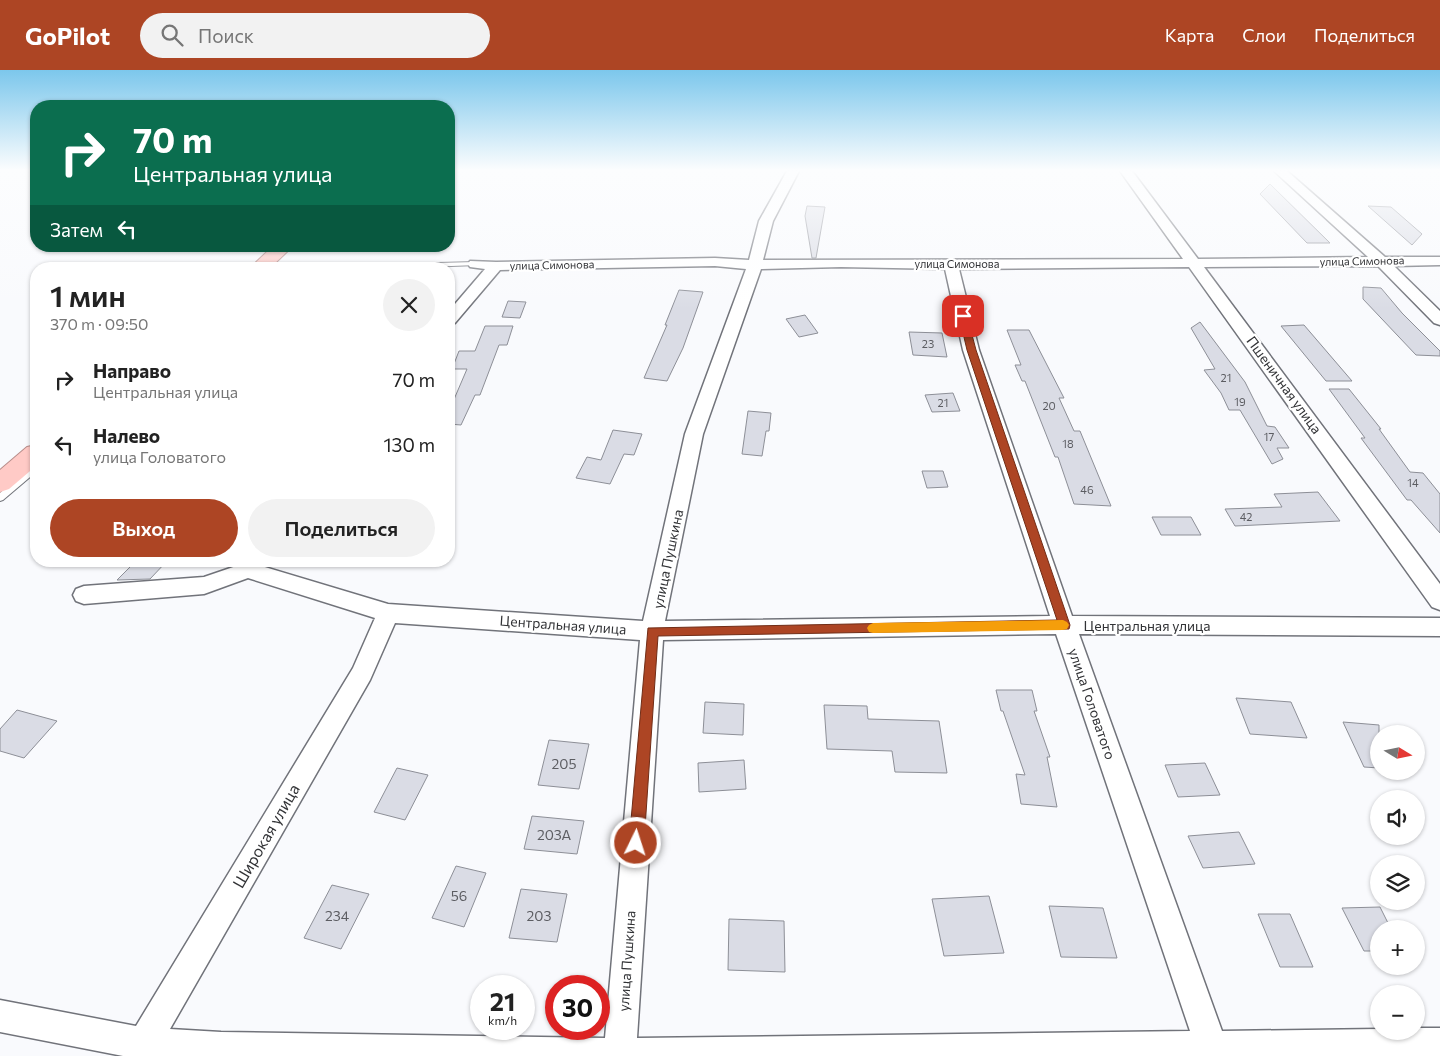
<!DOCTYPE html>
<html lang="ru">
<meta charset="utf-8">
<style>
body{margin:0;font-family:Commissioner,sans-serif;background:#f2f2f2;color:#222;height:100vh;display:flex;flex-direction:column;font-size:19px;white-space:nowrap}
*{box-sizing:border-box;margin:0}
p{font-size:16px;color:#767676}
.icon{flex:none;width:28px;height:28px;fill:none;stroke:currentColor;stroke-width:2;stroke-linecap:round;stroke-linejoin:round}
.map{position:relative;flex:1;overflow:hidden}
.panel{position:absolute;left:30px;top:192px;width:425px;height:305px;display:flex;flex-direction:column;background:#fff;border-radius:20px;box-shadow:0 1px 4px #0004}
.panel>*{flex:none}
.top-card{position:absolute;left:30px;top:30px;width:425px;height:152px;border-radius:20px;box-shadow:0 1px 4px #0004;background:#0b6e4f;color:#fff;overflow:hidden}
.needle{width:32px;rotate:100deg}
.controls{position:absolute;left:1370px;top:655px;display:grid;gap:10px}
.controls a{display:grid;place-items:center;width:55px;height:55px;border-radius:50%;background:#fff;box-shadow:0 1px 4px #0004;font-size:25px}
.speed{position:absolute;left:470px;top:905px;display:flex;gap:10px;font-size:25px;font-weight:700;text-align:center}
.speed>*{display:grid;place-content:center;width:65px;height:65px;border-radius:50%;background:#fff;box-shadow:0 1px 4px #0004;line-height:1}
.speed small{font-size:12px;font-weight:400}
.speed .limit{border:8px solid #d22;background:#fff;color:#111}
.pin{position:absolute;display:grid;place-items:center;width:42px;height:42px;color:#fff;margin:-21px;border-radius:10px;box-shadow:0 2px 8px #0006}
.me{position:absolute;width:55px;margin:-28px;rotate:4deg;stroke-linejoin:round;filter:drop-shadow(0 0 4px #0008)}
.turn{display:flex;align-items:center;gap:18px;height:105px;padding:0 20px;font-size:22px}
.turn .icon{width:65px;height:65px;stroke-width:2.5}
.turn b{display:block;font-size:35px;line-height:42px}
.then{display:flex;align-items:center;height:48px;padding:0 20px;background:#0003;gap:10px;font-size:19px}
.round{display:grid;place-items:center;flex:none;width:52px;height:52px;border-radius:26px;background:#f2f2f2}
.summary{display:flex;align-items:center;justify-content:space-between;height:85px;padding:0 20px}
h1{font-size:30px;font-weight:600;line-height:38px}
.button{display:flex;gap:10px;margin-top:auto;padding:10px 20px}
.button a{flex:1;height:58px;border-radius:30px;background:#ad4524;color:#fff;font-size:20px;font-weight:600;line-height:58px;text-align:center}
.button a+a{background:#f2f2f2;color:#222}
ul{padding:0;list-style:none}
li{display:flex;align-items:center;gap:15px;height:65px;padding:0 20px}
li div{flex:1}
li b{display:block;font-size:19px}
li em{font-style:normal}
header{display:flex;align-items:center;gap:30px;box-sizing:border-box;height:70px;padding:0 25px;background:#ad4524;color:#fff}
header strong{font-size:24px}
nav{display:flex;gap:28px;margin-inline-start:auto;font-size:18px}
.search{width:350px;height:45px;background:#f2f2f2;display:flex;align-items:center;gap:12px;box-sizing:border-box;padding:0 18px;border-radius:28px;color:#767676;font-size:19px}
.map>svg:first-child{display:block}
</style>
<header>
<strong>GoPilot</strong>
<div class="search"><svg class="icon" aria-label="search" viewBox="0 0 24 24"><circle cx="10" cy="10" r="6"/><path d="M15 15l6 6"/></svg>Поиск</div>
<nav><a>Карта</a><a>Слои</a><a>Поделиться</a></nav>
</header>
<div class="map">
<svg width="1440" height="986" viewBox="0 0 1440 986">
<rect width="100%" height="100%" fill="#f9fafd"/>
<g fill="#dadce5" stroke="#8d8f97">
<polygon points="1270,114 1330,173 1307,173 1260,124"/>
<polygon points="807,136 825,137 816,188 812,188 805,146"/>
<polygon points="1368,136 1391,137 1422,164 1412,175"/>
<polygon points="1363,217 1381,218 1402,243 1440,281 1440,286 1416,285 1363,229"/>
<polygon points="679,220 703,222 683,278 667,311 644,308 667,255 665,255"/>
<polygon points="508,231 526,232 520,248 502,247"/>
<polygon points="805,245 818,263 799,267 786,249"/>
<polygon points="1200,252 1245,312 1267,356 1275,357 1289,378 1277,378 1283,389 1272,394 1240,340 1229,340 1221,323 1204,300 1215,299 1191,258"/>
<polygon points="1304,255 1352,311 1326,311 1281,256"/>
<polygon points="485,256 513,256 507,275 499,275 480,325 475,325 461,355 449,354 449,341 467,299 452,299 459,281 475,281"/>
<polygon points="1007,260 1029,260 1064,328 1059,328 1074,361 1080,361 1111,436 1074,434 1058,387 1055,387 1025,311 1022,311 1015,295 1021,295"/>
<polygon points="909,262 942,263 947,287 913,285"/>
<polygon points="1329,319 1349,319 1381,359 1379,359 1410,402 1423,403 1440,424 1440,463 1411,430 1407,430 1361,368 1365,368"/>
<polygon points="953,323 960,341 932,342 925,325"/>
<polygon points="748,341 771,343 769,361 766,361 762,386 742,384"/>
<polygon points="613,360 642,364 634,385 624,384 610,414 576,408 587,387 601,390"/>
<polygon points="922,401 943,401 948,417 927,418"/>
<polygon points="1318,422 1340,451 1235,456 1225,439 1282,437 1274,424"/>
<polygon points="1152,447 1191,447 1201,465 1161,465"/>
<polygon points="136,491 167,491 150,509 117,510"/>
<polygon points="996,620 1032,620 1037,641 1034,641 1050,687 1047,687 1057,737 1021,734 1016,704 1025,705 1003,641 1001,641"/>
<polygon points="1236,628 1291,632 1307,668 1250,664"/>
<polygon points="705,632 744,634 743,665 703,663"/>
<polygon points="824,635 867,636 868,649 939,651 947,703 895,702 892,681 827,679"/>
<polygon points="17,640 57,651 24,688 0,681 0,659"/>
<polygon points="1343,652 1379,655 1379,698 1364,697"/>
<polygon points="549,670 589,674 579,719 538,715"/>
<polygon points="744,690 746,719 699,722 698,693"/>
<polygon points="1205,693 1220,725 1178,727 1165,695"/>
<polygon points="397,698 428,705 405,750 374,742"/>
<polygon points="532,746 584,751 577,784 524,779"/>
<polygon points="1239,762 1255,794 1203,798 1188,766"/>
<polygon points="456,796 486,803 464,857 432,848"/>
<polygon points="332,815 369,824 341,879 304,868"/>
<polygon points="521,819 567,824 557,872 509,868"/>
<polygon points="989,826 1004,883 944,886 932,829"/>
<polygon points="1049,836 1103,838 1117,888 1061,887"/>
<polygon points="1380,837 1391,859 1379,859 1379,881 1364,881 1342,838"/>
<polygon points="1258,844 1290,844 1313,897 1280,897"/>
<polygon points="729,849 784,851 785,902 728,900"/>
</g>
<g fill="none" stroke-linecap="round" stroke-linejoin="round">
<g stroke="#71737a" stroke-width="2">
<g id="service">
<polygon points="475,192 478,194 477,195 374,199 285,199 288,197"/>
<polygon points="36,394 36,402 3,430 0,431 0,423 33,395"/>
</g>
</g>
<g stroke="#71737a" stroke-width="3">
<path id="minor" d="M787 101H799L773 151 763 190 1183 189 1120 101H1132L1198 189 1368 187 1274 101H1287L1385 187H1440V195L1394 196 1440 241V255L1434 253 1378 196 1204 197 1440 514V540L1432 537 1189 197 959 199 979 280 1072 546 1440 548V566L1079 564 1222 961 1379 959V961H1416V958H1440V986H123L0 962V930L136 956 353 598 375 548 248 508 204 524 84 534 76 531 73 525 76 519 84 516 204 507 248 492 388 534 643 551 685 364 746 199 715 196 500 200 455 253 449 255V241L485 199 470 197 468 194 470 191 496 192 715 188 749 190 759 151ZM841 197 945 199 963 280 1050 546 665 551 703 364 761 199ZM395 553 640 570 605 968 221 962 170 959 370 610ZM1056 564 1190 961 637 968 663 570Z"/>
</g>
<g stroke="#b78d8a" stroke-width="2">
<g id="trunk">
<polygon points="273,176 293,176 269,199 249,199"/>
<polygon points="36,375 36,396 9,419 0,422 0,400 27,377"/>
</g>
</g>
<use href="#service" fill="#fff" fill-rule="evenodd"/>
<use href="#minor" fill="#fff" fill-rule="evenodd"/>
<use href="#trunk" fill="#ffcac6" fill-rule="evenodd"/>
</g>
<linearGradient id="sky" x2="0" y2="1"><stop stop-color="#7cc7ec"/><stop offset="0.42" stop-color="#fcfdfe"/><stop offset="1" stop-color="#fcfdfe" stop-opacity="0"/></linearGradient>
<rect width="1440" height="239" fill="url(#sky)"/>
<polygon fill="#ad4524" stroke="#702d17" points="963,243 967,246 976,280 1070,555 1069,559 658,566 644,773 641,778 636,780 631,778 629,773 648,558 1057,550 967,280 959,246"/>
<polygon fill="#f59e0b" points="1063,550 1067,552 1069,555 1067,559 1063,560 873,563 869,562 867,558 869,555 873,553"/>
<g text-anchor="middle" stroke-width="4.5" stroke-linejoin="round" paint-order="stroke">
<g font-size="11" fill="#323336" stroke="#fff">
<text transform="translate(1362 191) rotate(-1)" y="4">улица Симонова</text>
<text x="957" y="198">улица Симонова</text>
<text transform="translate(552 195) rotate(-1)" y="4">улица Симонова</text>
</g>
<g font-size="11" fill="#5c5d62">
<text x="928" y="278">23</text>
<text x="1226" y="312">21</text>
<text x="1240" y="336">19</text>
<text x="943" y="337">21</text>
<text x="1049" y="340">20</text>
<text x="1269" y="371">17</text>
<text x="1068" y="378">18</text>
<text x="1413" y="417">14</text>
<text x="1087" y="424">46</text>
<text x="1246" y="451">42</text>
</g>
<g font-size="14" fill="#323336" stroke="#fff">
<text transform="translate(1284 315) rotate(54)" y="5">Пшеничная улица</text>
<text transform="translate(668 489) rotate(-78)" y="5">улица Пушкина</text>
<text transform="translate(563 555) rotate(4)" y="5">Центральная улица</text>
<text x="1147" y="561">Центральная улица</text>
<text transform="translate(1092 634) rotate(71)" y="5">улица Головатого</text>
<text transform="translate(627 891) rotate(-86)" y="5">улица Пушкина</text>
</g>
<g font-size="14" fill="#5c5d62">
<text x="564" y="699">205</text>
<text x="554" y="770">203А</text>
<text x="459" y="831">56</text>
<text x="337" y="851">234</text>
<text x="539" y="851">203</text>
</g>
<g font-size="16" fill="#323336" stroke="#fff">
<text transform="translate(266 766) rotate(-60)" y="6">Широкая улица</text>
</g>
</g>
</svg>
<div class="controls">
<a><svg class="needle" viewBox="-14 -14 28 28"><path d="M0-13l5 13h-10z" fill="#e53935"/><path d="M0 13l5-13h-10z" fill="#767676"/></svg></a>
<a><svg class="icon" aria-label="sound" viewBox="0 0 24 24"><path d="M4 9h4l5-4v14l-5-4H4zM17 9q2 3 0 6"/></svg></a>
<a><svg class="icon" aria-label="layers" viewBox="0 0 24 24"><path d="M12 4l9 5-9 5-9-5zM3 14l9 5 9-5"/></svg></a>
<a>+</a>
<a>−</a>
</div>
<div class="speed"><div>21<small>km/h</small></div><div class="limit">30</div></div>
<div class="pin" style="left:963px;top:246px;background:#d93025"><svg class="icon" aria-label="arrive" viewBox="0 0 24 24"><path d="M6 21V4h12l-3 4 3 4H6"/></svg></div>
<svg class="me" style="left:636px;top:773px" viewBox="-20 -20 40 40"><circle r="17" fill="#ad4524" stroke="#fff" stroke-width="3"/><path d="M0-11L8 9 0 5-8 9z" fill="#fff"/></svg>
<div class="top-card">
<div class="turn"><svg class="icon" aria-label="right" viewBox="0 0 24 24"><path d="M7 20v-9h11M14 6l5 5-5 5"/></svg><div><b>70 m</b>Центральная улица</div></div>
<div class="then">Затем<svg class="icon" aria-label="left" viewBox="0 0 24 24"><path d="M17 20v-9H6M10 6l-5 5 5 5"/></svg></div>
</div>
<section class="panel">
<div class="summary"><div><h1>1 мин</h1><p>370 m · 09:50</p></div><a class="round"><svg class="icon" aria-label="close" viewBox="0 0 24 24"><path d="M6 6l12 12M18 6L6 18"/></svg></a></div>
<ul>
<li><svg class="icon" aria-label="right" viewBox="0 0 24 24"><path d="M7 20v-9h11M14 6l5 5-5 5"/></svg><div><b>Направо</b><p>Центральная улица</p></div><em>70 m</em></li>
<li><svg class="icon" aria-label="left" viewBox="0 0 24 24"><path d="M17 20v-9H6M10 6l-5 5 5 5"/></svg><div><b>Налево</b><p>улица Головатого</p></div><em>130 m</em></li>
</ul>
<div class="button"><a>Выход</a><a>Поделиться</a></div>
</section>
</div>
